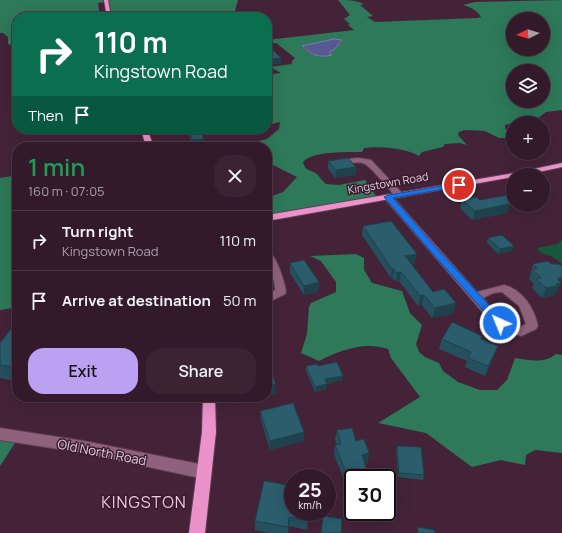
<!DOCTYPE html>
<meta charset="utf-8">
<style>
body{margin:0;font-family:Manrope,sans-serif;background:#3b2332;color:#f1f3f6;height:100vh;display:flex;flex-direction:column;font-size:15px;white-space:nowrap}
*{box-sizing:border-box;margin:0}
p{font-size:13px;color:#a9a1a8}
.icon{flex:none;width:22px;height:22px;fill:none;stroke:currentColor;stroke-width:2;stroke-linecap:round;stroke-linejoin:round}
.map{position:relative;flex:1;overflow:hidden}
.details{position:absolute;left:12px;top:142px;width:260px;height:260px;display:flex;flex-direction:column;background:#331a2a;border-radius:16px;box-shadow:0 4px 16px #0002,0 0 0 1px #4e3847}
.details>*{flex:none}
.banner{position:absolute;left:12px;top:12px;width:260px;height:122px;border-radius:16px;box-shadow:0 4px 16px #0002,0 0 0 1px #4e3847;background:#0b6e4f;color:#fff;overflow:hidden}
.needle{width:26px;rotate:265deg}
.tools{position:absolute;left:506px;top:12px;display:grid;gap:8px}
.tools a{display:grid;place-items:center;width:44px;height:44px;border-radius:50%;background:#331a2a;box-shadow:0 4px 16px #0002,0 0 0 1px #4e3847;font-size:20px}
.speed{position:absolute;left:284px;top:469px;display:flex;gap:8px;font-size:20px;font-weight:700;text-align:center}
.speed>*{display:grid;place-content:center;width:52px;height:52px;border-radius:50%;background:#331a2a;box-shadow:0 4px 16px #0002,0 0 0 1px #4e3847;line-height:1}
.speed small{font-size:10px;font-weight:400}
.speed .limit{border:2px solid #111;border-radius:6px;background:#fff;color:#111}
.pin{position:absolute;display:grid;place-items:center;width:34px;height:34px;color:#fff;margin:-17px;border:2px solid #fff;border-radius:50%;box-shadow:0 1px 4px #0007}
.me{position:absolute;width:44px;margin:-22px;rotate:316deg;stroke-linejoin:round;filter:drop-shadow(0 0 3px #0008)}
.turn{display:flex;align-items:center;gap:14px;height:84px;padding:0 16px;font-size:18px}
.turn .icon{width:52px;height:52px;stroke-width:2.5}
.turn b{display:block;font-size:28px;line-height:34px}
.then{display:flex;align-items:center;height:38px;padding:0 16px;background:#0003;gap:8px;font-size:15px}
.round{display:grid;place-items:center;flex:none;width:42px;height:42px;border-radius:16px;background:#3b2332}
.headline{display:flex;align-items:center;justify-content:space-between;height:68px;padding:0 16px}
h1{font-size:24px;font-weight:600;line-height:30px;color:#1e9e55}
.button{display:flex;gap:8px;margin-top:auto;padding:8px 16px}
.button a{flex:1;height:46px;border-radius:16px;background:#bca0f2;color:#111;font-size:16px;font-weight:600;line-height:46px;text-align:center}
.button a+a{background:#3b2332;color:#f1f3f6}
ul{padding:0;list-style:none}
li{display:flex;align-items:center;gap:12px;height:60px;padding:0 16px;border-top:1px solid #4e3847}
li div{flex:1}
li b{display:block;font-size:15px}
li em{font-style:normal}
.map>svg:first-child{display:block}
</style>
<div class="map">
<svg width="562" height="533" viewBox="0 0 562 533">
<rect width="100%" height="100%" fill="#442338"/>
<polygon fill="#16583d" points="562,240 562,264 551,256 541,253 537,248 557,244"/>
<g fill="#2d7959" fill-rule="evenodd">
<polygon points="0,0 238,0 234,14 230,15 192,17 108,17 105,2 98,3 100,17 17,17 17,46 8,44 8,37 3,33 0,33"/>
<path d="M338 0C347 0 356 0 364 4L360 5 373 16 367 17 375 22 477 18 481 17C477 10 470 7 463 5L475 2 562 0V110L546 112 538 118C522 117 520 121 505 125V128L513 138H499L485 131 465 130 459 132 458 135 467 145 460 143 445 144 443 147 422 152 419 156C405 148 380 146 364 148L362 152C349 152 311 151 303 162 306 173 311 169 317 174 320 177 322 181 326 184L339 185 365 180 378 199 267 219V198L283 192 297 177 267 162V147H254L251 143 267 139 279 129 280 122 267 125V75L281 73 270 67 292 64V61L295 58 276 43H267V40L354 30 348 25 350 24 344 19 350 15ZM513 19H543V49H513ZM334 39 342 41 334 50 329 53 332 54C320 58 311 55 302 47ZM513 71H543V101H513Z"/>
<polygon points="17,175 17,310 12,308 0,310 0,178"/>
<path d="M356 254 364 258V270L372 283 402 291 410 313 422 325 416 344 419 352 425 357 439 363 443 371 458 382 480 390H497L507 380 515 358C529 360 544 364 556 354L562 355V453L535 450 526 455 525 465 501 460 472 467 426 433 378 423 420 397 391 358 388 349C365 341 340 350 319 361L301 353 307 334 309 307 311 303 336 292V282L321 261 310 256Z"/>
<polygon points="0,436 17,440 0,466"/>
</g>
<path fill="#585892" stroke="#827ca8" d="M334 39 342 40 334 50 329 52 332 55C319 58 312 55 302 46Z"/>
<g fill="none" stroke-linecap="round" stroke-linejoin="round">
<g stroke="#5e3f52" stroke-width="2">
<g id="minor">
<polygon points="149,142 152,142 152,146 126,147 130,145"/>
<path d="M358 158 371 160 402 193 403 195 402 197H396C390 190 371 167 365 164 356 159 342 168 334 162L338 160Z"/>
<polygon points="17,161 17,166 13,166 13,162"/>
<path d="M388 194 391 195 477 292 504 285C523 290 534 308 538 326L536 329 521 336 502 329 491 322 385 199 384 197ZM502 292 519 306 526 324 520 327 510 324 499 316 483 298 493 293Z"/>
<path d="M267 251C276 253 285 283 286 292L285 294 267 303V295L275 290 274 281 267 265Z"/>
<polygon points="0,428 84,441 204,465 209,467 211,472 209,477 204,479 84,453 0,440"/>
</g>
</g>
<g stroke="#5e3f52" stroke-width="2">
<g id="major">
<polygon points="104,0 108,0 111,17 107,17"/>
<polygon points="141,129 147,129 154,147 146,147"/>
<polygon points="562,163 562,167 525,175 513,175 513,177 267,221 267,215 514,173"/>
<polygon points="203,397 215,397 216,432 205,533 189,533 202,432"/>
</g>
</g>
<use href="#minor" fill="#8e627d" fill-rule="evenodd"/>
<use href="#major" fill="#ec92cb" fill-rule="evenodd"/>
</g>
<g fill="#25505e">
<polygon points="188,129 204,139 205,145 224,147 194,147 189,136"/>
<polygon points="328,161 356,167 355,175 335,178 328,169"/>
<polygon points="462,200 480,200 507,213 472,220 460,208"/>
<polygon points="363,226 415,263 411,264 433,292 454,313 432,318 422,305 418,306 399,281 396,282 392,278 391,278 362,235"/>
<polygon points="488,238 514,246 512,251 498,254 487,243"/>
<polygon points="290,263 319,282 318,292 304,295 290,273"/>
<polygon points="533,264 561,282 557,292 555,293 554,295 542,298 532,288 534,284 529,279"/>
<polygon points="17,321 17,381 0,378 0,341 1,342"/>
<polygon points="442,339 481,339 494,356 485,376 465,367 467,361 439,349"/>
<polygon points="306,366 318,366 342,380 327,384 327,389 315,392 306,371"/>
<polygon points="260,411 304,432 304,441 270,450 261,420"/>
<polygon points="337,430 356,441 368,463 365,463 346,485 334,454 335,445 337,444 335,440"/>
<polygon points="397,446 424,475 423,480 398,477 396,450"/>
<polygon points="293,512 309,512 307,530 289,526 288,533 270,533 255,530 255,521"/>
</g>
<g fill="#1e414c">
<polygon points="281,58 281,64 267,65 267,60"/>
<polygon points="93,129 110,129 110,132 94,134"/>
<polygon points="204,139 205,146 199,146 199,147 194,147 193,140"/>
<polygon points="356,167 355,175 335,178 336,170"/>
<polygon points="510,204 507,213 472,220 475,211"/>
<polygon points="514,246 512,251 498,254 500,249"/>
<polygon points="417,254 415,263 403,265 405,256"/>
<polygon points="392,269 394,269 392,278 391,278"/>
<polygon points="401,272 399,281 396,282 397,273"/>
<polygon points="562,277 562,280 561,283 557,292 555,293 554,295 542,298 546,288 557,279"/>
<polygon points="267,281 269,281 269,290 267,291"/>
<polygon points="319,282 318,292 304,295 304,286"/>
<polygon points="424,295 422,305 418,306 420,296"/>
<polygon points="456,303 454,313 432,318 435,308"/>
<polygon points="498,346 494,356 485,376 488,366"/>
<polygon points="17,362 17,374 14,367"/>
<polygon points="343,376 342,380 325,384 325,379"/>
<polygon points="276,384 276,394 267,396 267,386"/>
<polygon points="327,384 327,389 315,392 315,387"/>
<polygon points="235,397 263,397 236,404"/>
<polygon points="304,432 304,441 270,450 270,441"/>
<polygon points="369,453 368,463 360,464 362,455"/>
<polygon points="367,471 366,478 353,478 353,483 346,485 347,475"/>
<polygon points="289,517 289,526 288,533 288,527"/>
</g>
<g fill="#2b5d6d" stroke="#1e414c">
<polygon points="267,44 281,58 267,60"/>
<polygon points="188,129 199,129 204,139 193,140"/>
<polygon points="221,142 224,147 200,147 199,146"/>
<polygon points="348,158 356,167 336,170 328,161"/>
<polygon points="508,195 510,204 475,211 462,200 476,197 480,200"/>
<polygon points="391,221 417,254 405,256 433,292 444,289 456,303 435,308 424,295 420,296 401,272 397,273 394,269 392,269 363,226"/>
<polygon points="502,235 514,246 500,249 488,238"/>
<polygon points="304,260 319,282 304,286 290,263"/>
<polygon points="548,261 551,264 558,264 562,266 562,277 557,279 561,283 556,284 558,286 546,288 536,279 541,278 532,269 537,268 533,264"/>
<polygon points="17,321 17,362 14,367 0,365 0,341 1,342"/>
<polygon points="452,322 482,336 481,339 498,346 488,366 468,358 471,352 442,339"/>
<polygon points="337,362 343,376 325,379 327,384 315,387 306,366 317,364 318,366"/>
<polygon points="272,374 276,384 267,386 267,375"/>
<polygon points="293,403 304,432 270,441 260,411"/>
<polygon points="352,428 356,441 364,439 369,453 362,455 367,471 347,475 335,445 341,444 337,430"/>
<polygon points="397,446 421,447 424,475 399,473"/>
<polygon points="264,481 293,486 293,512 309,512 308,521 289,517 288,527 255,521"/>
<polygon points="323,516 342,519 341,533 321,533"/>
<polygon points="418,527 434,530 435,533 418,533"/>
</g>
<polygon fill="#1a73e8" stroke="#114b97" points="459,183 462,183 462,186 393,198 439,251 504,321 506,323 504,326 497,326 433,254 384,197 388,195"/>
<g text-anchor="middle" stroke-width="3" stroke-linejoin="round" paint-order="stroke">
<g font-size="11" fill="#e5cfdc" stroke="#39192e">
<text transform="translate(388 183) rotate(-10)" y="4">Kingstown Road</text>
</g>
<g font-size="13" fill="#e5cfdc" stroke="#39192e">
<text transform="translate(102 452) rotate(11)" y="5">Old North Road</text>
</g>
<g font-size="16" letter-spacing="1" fill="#f4c9e2" stroke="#39192e">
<text x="144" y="508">KINGSTON</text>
</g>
</g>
</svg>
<div class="tools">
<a><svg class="needle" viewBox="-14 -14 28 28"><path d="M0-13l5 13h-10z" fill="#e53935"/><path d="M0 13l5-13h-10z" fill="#a9a1a8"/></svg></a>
<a><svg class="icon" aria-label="layers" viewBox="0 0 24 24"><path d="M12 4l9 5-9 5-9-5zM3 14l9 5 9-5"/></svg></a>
<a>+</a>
<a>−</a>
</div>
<div class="speed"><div>25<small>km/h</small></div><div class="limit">30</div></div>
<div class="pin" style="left:459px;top:185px;background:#d93025"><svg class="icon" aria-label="arrive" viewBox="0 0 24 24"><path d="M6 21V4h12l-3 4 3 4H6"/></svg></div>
<svg class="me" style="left:500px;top:323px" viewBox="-20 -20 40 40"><circle r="17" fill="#1a73e8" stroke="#fff" stroke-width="3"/><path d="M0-11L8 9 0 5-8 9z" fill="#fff"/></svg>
<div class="banner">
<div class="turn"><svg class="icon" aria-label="right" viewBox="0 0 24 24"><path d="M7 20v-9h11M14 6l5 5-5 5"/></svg><div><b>110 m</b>Kingstown Road</div></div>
<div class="then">Then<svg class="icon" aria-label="arrive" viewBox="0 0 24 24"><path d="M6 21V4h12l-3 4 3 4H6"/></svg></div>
</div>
<section class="details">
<div class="headline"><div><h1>1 min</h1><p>160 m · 07:05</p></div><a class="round"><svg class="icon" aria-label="close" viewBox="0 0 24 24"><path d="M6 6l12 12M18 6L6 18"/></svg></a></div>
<ul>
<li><svg class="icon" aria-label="right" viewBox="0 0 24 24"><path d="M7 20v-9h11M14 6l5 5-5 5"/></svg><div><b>Turn right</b><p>Kingstown Road</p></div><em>110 m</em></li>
<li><svg class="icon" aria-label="arrive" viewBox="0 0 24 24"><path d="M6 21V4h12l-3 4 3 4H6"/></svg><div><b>Arrive at destination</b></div><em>50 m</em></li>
</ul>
<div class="button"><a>Exit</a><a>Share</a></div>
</section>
</div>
